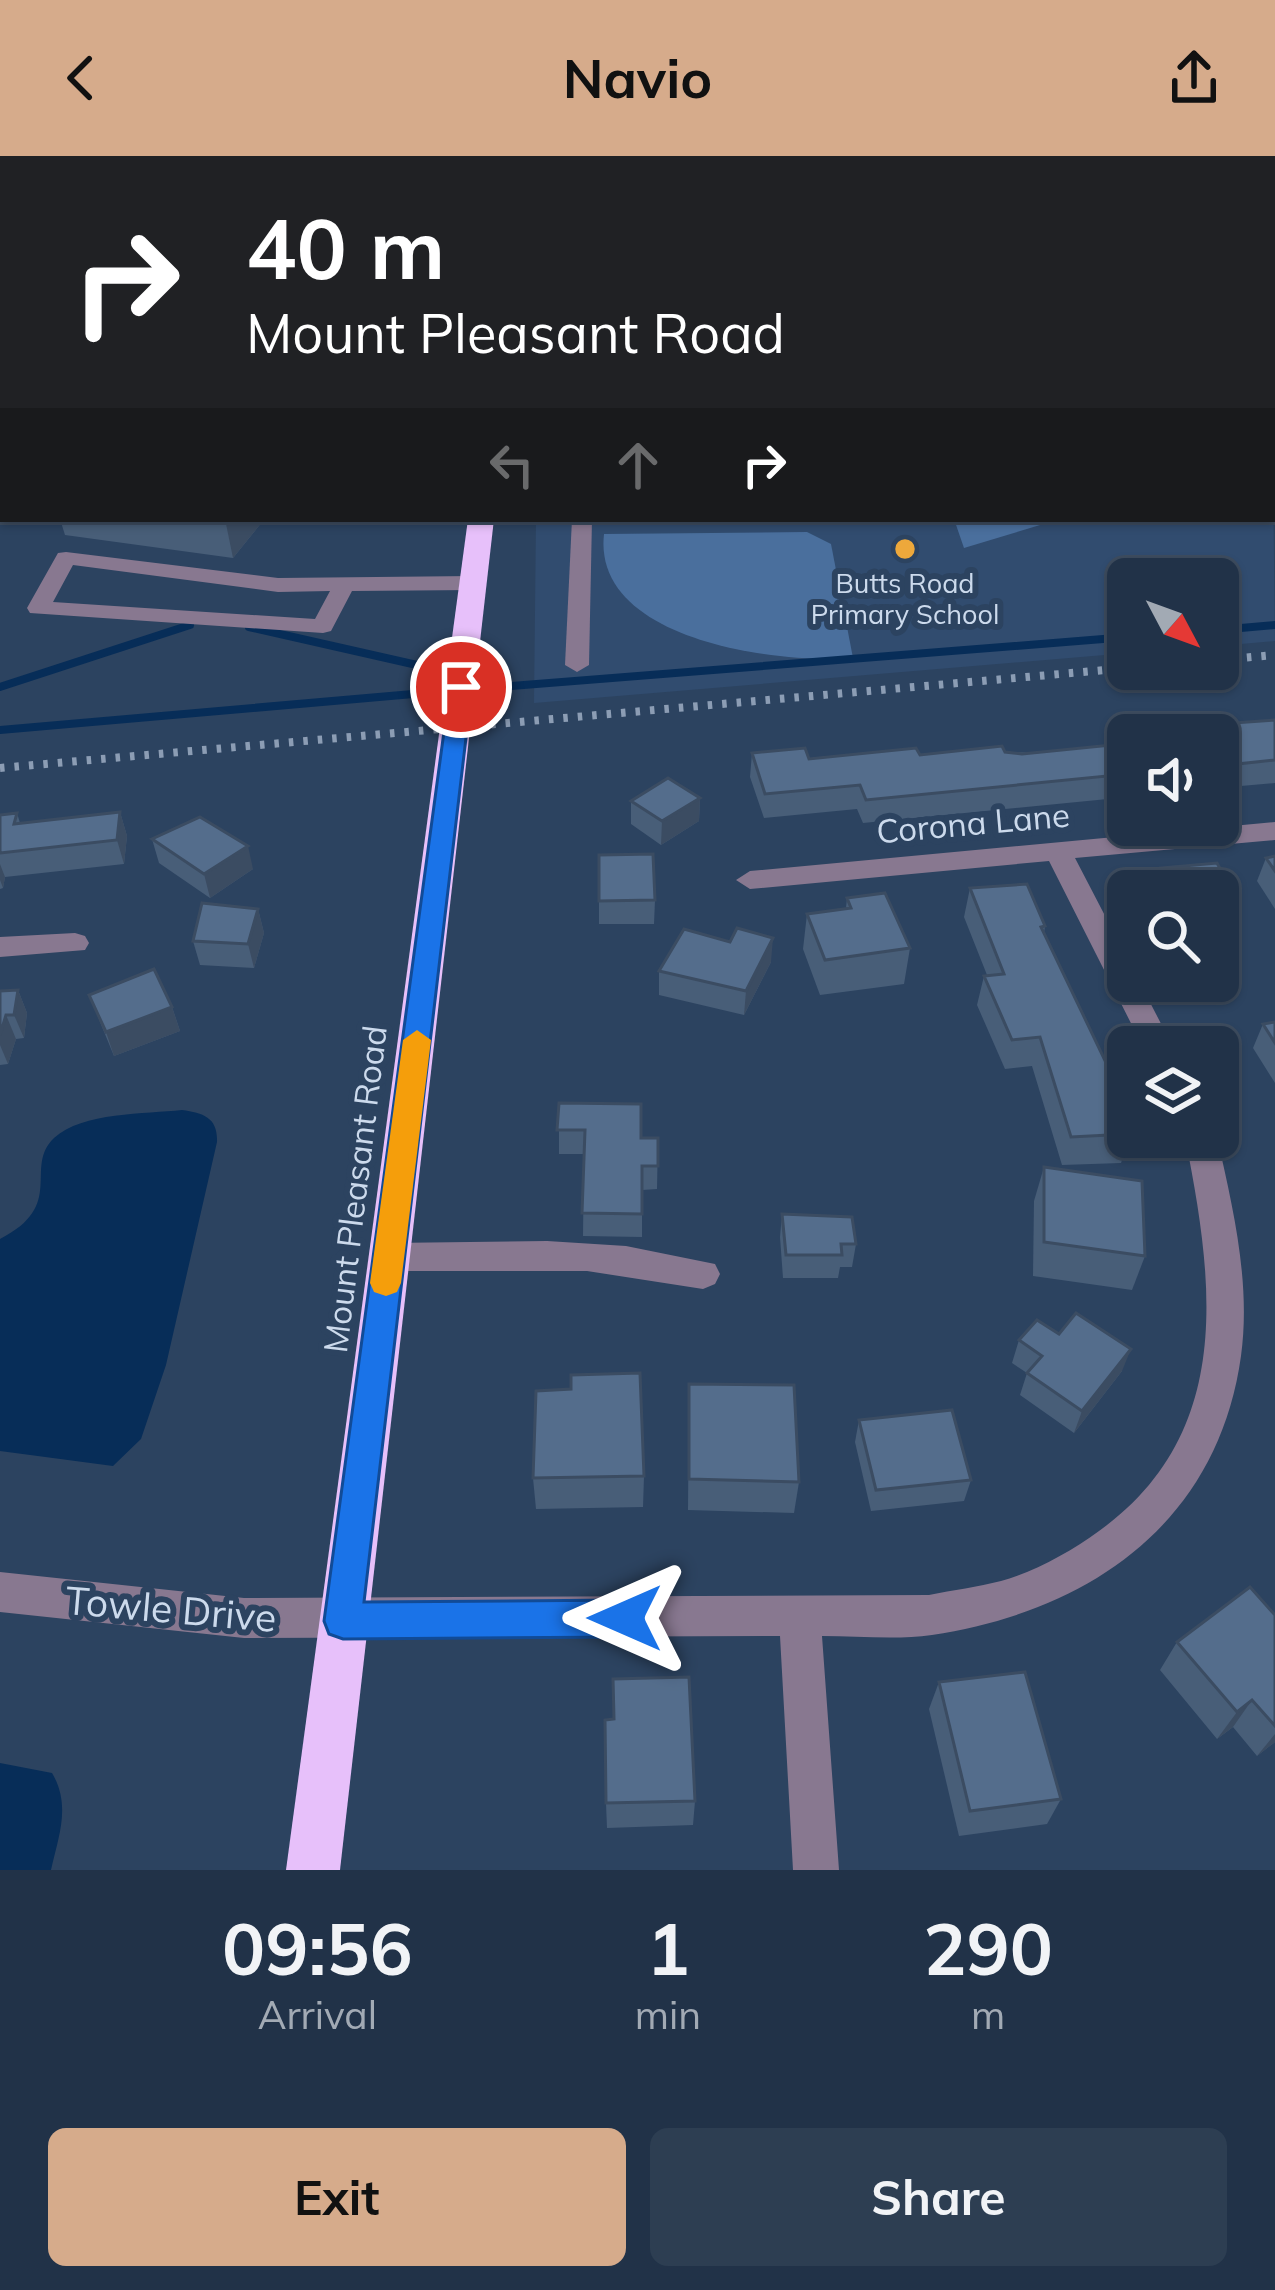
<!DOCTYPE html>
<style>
body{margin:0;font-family:Mulish,sans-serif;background:#2d3e52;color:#f1f3f6;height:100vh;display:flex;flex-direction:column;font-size:45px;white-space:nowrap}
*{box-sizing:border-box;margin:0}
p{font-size:39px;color:#a2aab4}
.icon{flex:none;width:66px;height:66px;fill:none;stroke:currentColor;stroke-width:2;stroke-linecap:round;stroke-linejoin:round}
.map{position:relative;height:1714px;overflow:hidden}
.side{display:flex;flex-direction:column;background:#213248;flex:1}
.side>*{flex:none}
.guide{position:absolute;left:0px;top:0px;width:1275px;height:366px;box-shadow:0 3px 9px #0004,0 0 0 3px #3e4d60;background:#202124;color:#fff;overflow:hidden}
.needle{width:78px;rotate:131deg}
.buttons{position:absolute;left:1107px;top:402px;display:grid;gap:24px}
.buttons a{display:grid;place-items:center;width:132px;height:132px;border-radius:18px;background:#213248;box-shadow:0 3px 9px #0004,0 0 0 3px #3e4d60;font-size:60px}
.pin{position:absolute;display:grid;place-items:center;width:102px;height:102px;color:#fff;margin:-51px;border:6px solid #fff;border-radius:50%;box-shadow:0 3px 12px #0007}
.me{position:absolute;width:132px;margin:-66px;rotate:270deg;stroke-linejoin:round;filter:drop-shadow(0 0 9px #0008)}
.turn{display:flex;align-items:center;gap:42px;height:252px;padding:0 48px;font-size:54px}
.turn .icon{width:156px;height:156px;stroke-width:2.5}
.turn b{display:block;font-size:84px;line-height:102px}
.lanes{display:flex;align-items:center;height:114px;padding:0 48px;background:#0003;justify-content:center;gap:60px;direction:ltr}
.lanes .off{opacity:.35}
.eta{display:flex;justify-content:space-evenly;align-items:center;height:204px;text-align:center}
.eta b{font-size:72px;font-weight:700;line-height:84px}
.action{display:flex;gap:24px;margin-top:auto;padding:24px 48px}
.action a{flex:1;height:138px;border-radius:18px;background:#d6ab8b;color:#111;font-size:48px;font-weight:700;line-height:138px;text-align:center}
.action a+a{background:#2d3e52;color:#f1f3f6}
header{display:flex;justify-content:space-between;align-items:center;height:156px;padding:0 48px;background:#d6ab8b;color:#111;font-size:54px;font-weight:700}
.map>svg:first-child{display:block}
</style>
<header><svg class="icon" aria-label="back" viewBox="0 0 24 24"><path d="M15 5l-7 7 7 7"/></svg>Navio<svg class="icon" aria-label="share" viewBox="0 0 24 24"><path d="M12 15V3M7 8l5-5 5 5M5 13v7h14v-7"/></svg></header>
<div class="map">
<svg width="1275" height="1714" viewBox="0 0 1275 1714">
<rect width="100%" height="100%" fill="#2c4360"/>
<polygon fill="#314c6f" points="1272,242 1275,485 1218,490 1218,423 1128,423 1128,497 534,547 536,363 1272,363"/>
<g fill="#4a6f9d">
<polygon points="954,363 1060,363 964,392"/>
<path d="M807 376 831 388 853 502C779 508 592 485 604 378Z"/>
</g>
<g fill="#072d58">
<path d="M182 954C204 957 218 962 217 986L166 1209 141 1283 113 1310 0 1295V1083C67 1049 23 1012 54 982 82 956 146 958 182 954Z"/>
<path d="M0 1607 52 1617C71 1649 59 1679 51 1714H0Z"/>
</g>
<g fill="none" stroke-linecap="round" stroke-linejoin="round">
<g stroke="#072d58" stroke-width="4.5">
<polyline points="564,0 572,3"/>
<polyline points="1186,3 1190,0"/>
</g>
<g stroke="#072d58" stroke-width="8">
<polyline points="249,471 439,514"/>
<polyline points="1218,474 1275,469"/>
<polyline points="0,531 190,469"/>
<polyline points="486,532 1128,481"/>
<polyline points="0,574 436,536"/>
</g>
<g fill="#887890" fill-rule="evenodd">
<polygon points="637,0 663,0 665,3 639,3"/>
<polygon points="982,0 996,0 997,3 983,3"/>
<polygon points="1275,41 1275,53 1272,54 1272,42"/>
<polygon points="1275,79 1275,92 1272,93 1272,80"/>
<polygon points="3,83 3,94 0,95 0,84"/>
<polygon points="1272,124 1275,125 1275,136 1272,135"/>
<polygon points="572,363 592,363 589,509 577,516 565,509"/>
<path d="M66 396 278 422 473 420 484 427 473 434 352 435 331 475 323 477 30 457 27 452 58 397ZM73 409 278 436 330 435 315 463 53 446Z"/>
<polygon points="1275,666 1275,684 1075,702 1128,804 1128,825 1139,825 1173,891 1143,891 1049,705 750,733 736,724 750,715"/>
<polygon points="75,777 85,780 89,787 85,794 0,801 0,781"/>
<path d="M1185 981H1217C1233 1052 1251 1127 1241 1200 1218 1366 1091 1455 932 1479 897 1484 858 1480 822 1480L839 1714H793L780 1480 244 1482 0 1456V1416L244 1442 929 1439C953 1434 978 1431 1001 1425 1036 1415 1070 1396 1099 1375 1235 1277 1214 1127 1185 981Z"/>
<polygon points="547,1085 626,1090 715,1108 720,1118 715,1128 703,1133 587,1115 389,1115 377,1111 372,1101 377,1091 389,1087"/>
</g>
<g fill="#e7c0fa" fill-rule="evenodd">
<polygon points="615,0 633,0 613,3"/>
<polygon points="468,363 494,363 340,1714 286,1714"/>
</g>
<g stroke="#8c9db4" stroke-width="8" stroke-dasharray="4.5 10" stroke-linecap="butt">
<polyline points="1218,504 1275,499"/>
<polyline points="0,612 1128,512"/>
</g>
</g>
<g fill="#485e78">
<polygon points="927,0 968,0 968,3 928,3"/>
<polygon points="1272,139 1275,141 1275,196 1272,194"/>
<polygon points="60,363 262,363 262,366 233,402 65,379"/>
<polygon points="1275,564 1275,627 1218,632 1218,579 1175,579 1177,571"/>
<polygon points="1005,596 1128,598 1128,641 863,667 857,653 764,662 750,621 752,597 809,603"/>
<polygon points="700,642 699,665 661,689 631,668 631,645"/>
<polygon points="120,656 127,680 124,708 5,721 3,732 0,733 0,659 17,657 20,667"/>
<polygon points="152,683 253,713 210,742 159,707"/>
<polygon points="599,699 655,744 654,768 599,768"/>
<polygon points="1275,700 1275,753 1257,725 1266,702"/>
<polygon points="1217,707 1238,745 1230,769 1218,770 1218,735 1154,735 1161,712"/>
<polygon points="970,732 1045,770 1044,777 1128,969 1128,981 1130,981 1121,1007 1062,1009 1032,910 1005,913 977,849 984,820 987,819 964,761"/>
<polygon points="847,742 910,792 904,828 820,839 803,793 807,758 846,752"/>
<polygon points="258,753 264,777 254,812 200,809 193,785"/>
<polygon points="730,786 771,806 744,859 659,839 659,815"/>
<polygon points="18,834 27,857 24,882 16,883 8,908 0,909 0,835"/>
<polygon points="89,839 172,851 180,875 114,900"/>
<polygon points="1275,866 1275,927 1253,892 1263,868"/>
<polygon points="559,947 641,982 658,982 657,1033 642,1034 642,1081 583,1080 584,998 559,998"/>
<polygon points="1044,1011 1145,1100 1132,1134 1033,1120 1034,1045"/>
<polygon points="782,1058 856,1088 852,1111 840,1111 838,1122 783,1122 780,1081"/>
<polygon points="1059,1178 1122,1215 1074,1277 1020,1239 1027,1217 1012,1207 1019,1184"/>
<polygon points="689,1228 799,1326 794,1357 688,1354"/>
<polygon points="859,1264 971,1324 964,1345 871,1355 855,1286"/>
<polygon points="644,1320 643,1351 536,1353 533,1322"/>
<polygon points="1275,1459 1275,1586 1257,1600 1233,1571 1217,1583 1160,1514 1177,1486"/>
<polygon points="939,1526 1061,1643 1047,1668 959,1680 929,1553"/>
<polygon points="695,1645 693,1669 607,1672 606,1647"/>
</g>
<g fill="#3b4c62">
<polygon points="316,0 377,0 378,3 291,3"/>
<polygon points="3,40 3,59 0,61 0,41"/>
<polygon points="225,363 262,363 262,366 233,402"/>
<polygon points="700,642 699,665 661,689 662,665"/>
<polygon points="120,656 127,680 124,708 117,684"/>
<polygon points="248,690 253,713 210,742 204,718"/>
<polygon points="0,708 5,721 3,732 0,724"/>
<polygon points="258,753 264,777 254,812 248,788"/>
<polygon points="773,782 771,806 744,859 746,835"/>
<polygon points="18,834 27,857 24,882 14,859"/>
<polygon points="172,851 180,875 114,900 106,876"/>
<polygon points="6,859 16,883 8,908 0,889 0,879"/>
<polygon points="1131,1193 1122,1215 1074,1277 1082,1255"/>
<polygon points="1252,1544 1233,1571 1217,1583 1237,1556"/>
<polygon points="1275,1578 1275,1586 1257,1600"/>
</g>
<g fill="#546d8c" stroke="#3b4c62" stroke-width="3">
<polygon points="0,0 288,0 290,3 3,3 3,40 0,41"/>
<polygon points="368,0 460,0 456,3 364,3"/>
<polygon points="1224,0 1267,0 1264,3 1220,3"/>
<polygon points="1272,139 1275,141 1275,172 1272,170"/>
<polygon points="1275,564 1275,604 1218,610 1218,579 1183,579 1177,571"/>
<polygon points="1121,588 1128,598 1128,618 866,644 860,629 765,638 752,597 805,592 809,603 916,592 920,599 1002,590 1005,596 1022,598"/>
<polygon points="668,622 700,642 662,665 631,645"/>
<polygon points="120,656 117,684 0,697 0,659 17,657 14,668"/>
<polygon points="200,661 248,690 204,718 152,683"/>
<polygon points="653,698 655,744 599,745 599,699"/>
<polygon points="1275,700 1275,715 1266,702"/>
<polygon points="1217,707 1238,745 1218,747 1218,735 1173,735 1161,712"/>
<polygon points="1027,728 1045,770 1041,771 1111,917 1128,969 1128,978 1071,981 1040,881 1012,884 984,820 1004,818 970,732"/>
<polygon points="885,737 910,792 825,804 807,758 851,752 847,742"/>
<polygon points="202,747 258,753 248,788 193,785"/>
<polygon points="737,772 773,782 746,835 659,815 684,773 730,786"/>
<polygon points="154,813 172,851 106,876 89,839"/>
<polygon points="18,834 14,859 6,859 0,879 0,835"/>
<polygon points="1275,866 1275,887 1263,868"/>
<polygon points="559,947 641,948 641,982 658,982 658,1010 642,1010 642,1058 582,1057 585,974 557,974"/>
<polygon points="1044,1011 1142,1025 1145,1100 1044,1086"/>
<polygon points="782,1058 852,1061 856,1088 841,1088 842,1099 786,1099"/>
<polygon points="1076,1157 1131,1193 1082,1255 1027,1217 1042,1200 1019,1184 1037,1164 1059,1178"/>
<polygon points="640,1217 644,1320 533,1322 536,1235 571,1233 571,1219"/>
<polygon points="689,1228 794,1229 799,1326 689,1323"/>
<polygon points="952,1254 971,1324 876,1334 859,1264"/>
<polygon points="1250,1431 1275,1459 1275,1570 1252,1544 1237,1556 1177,1486"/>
<polygon points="1025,1516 1061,1643 970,1655 939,1526"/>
<polygon points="689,1521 695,1645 606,1647 605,1564 614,1563 613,1523"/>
</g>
<polygon fill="#1a73e8" stroke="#114b97" stroke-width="3" points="461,525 472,531 364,1446 625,1444 638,1449 644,1462 638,1475 625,1481 343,1483 329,1478 324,1465 450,531"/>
<polygon fill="#f59e0b" points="417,874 431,884 401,1127 397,1136 386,1140 374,1136 370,1127 403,884"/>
<circle fill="#eda83b" stroke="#2c4360" stroke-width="4.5" cx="905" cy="393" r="12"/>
<g text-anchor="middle" stroke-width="12" stroke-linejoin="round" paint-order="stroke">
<g font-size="27" fill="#ccdaec" stroke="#2c4360">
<text x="905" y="437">Butts Road<tspan x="905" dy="31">Primary School</tspan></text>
</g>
<g font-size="33" fill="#ccdaec" stroke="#2c4360">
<text transform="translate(973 667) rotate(-5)" y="12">Corona Lane</text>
<text transform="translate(355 1033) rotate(-83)" y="12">Mount Pleasant Road</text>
</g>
<g font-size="39" fill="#ccdaec" stroke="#2c4360">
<text transform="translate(171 1453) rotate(5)" y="14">Towle Drive</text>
</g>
</g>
</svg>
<div class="buttons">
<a><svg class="needle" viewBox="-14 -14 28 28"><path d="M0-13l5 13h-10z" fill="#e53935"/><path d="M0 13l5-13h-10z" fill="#a2aab4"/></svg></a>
<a><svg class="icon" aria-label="sound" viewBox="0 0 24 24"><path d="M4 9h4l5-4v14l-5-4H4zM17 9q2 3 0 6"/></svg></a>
<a><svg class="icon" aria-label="search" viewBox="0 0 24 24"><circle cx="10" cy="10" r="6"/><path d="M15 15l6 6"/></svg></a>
<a><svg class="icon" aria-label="layers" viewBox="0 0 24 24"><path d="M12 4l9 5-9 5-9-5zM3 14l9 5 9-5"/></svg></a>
</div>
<div class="pin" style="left:461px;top:531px;background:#d93025"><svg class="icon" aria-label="arrive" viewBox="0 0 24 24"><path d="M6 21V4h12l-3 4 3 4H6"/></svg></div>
<svg class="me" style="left:625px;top:1462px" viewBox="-20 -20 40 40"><path d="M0-17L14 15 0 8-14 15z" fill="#1a73e8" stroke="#fff" stroke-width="4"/></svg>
<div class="guide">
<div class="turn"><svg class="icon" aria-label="right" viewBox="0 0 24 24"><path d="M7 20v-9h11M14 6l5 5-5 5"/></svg><div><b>40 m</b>Mount Pleasant Road</div></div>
<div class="lanes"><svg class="icon off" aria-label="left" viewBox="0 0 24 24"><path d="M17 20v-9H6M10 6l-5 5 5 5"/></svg><svg class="icon off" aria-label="ahead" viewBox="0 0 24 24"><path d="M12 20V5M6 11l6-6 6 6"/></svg><svg class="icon" aria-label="right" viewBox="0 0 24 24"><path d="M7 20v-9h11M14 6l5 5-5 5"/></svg></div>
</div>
</div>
<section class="side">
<div class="eta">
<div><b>09:56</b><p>Arrival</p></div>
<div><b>1</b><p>min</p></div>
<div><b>290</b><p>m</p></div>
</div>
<div class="action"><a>Exit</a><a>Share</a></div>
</section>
